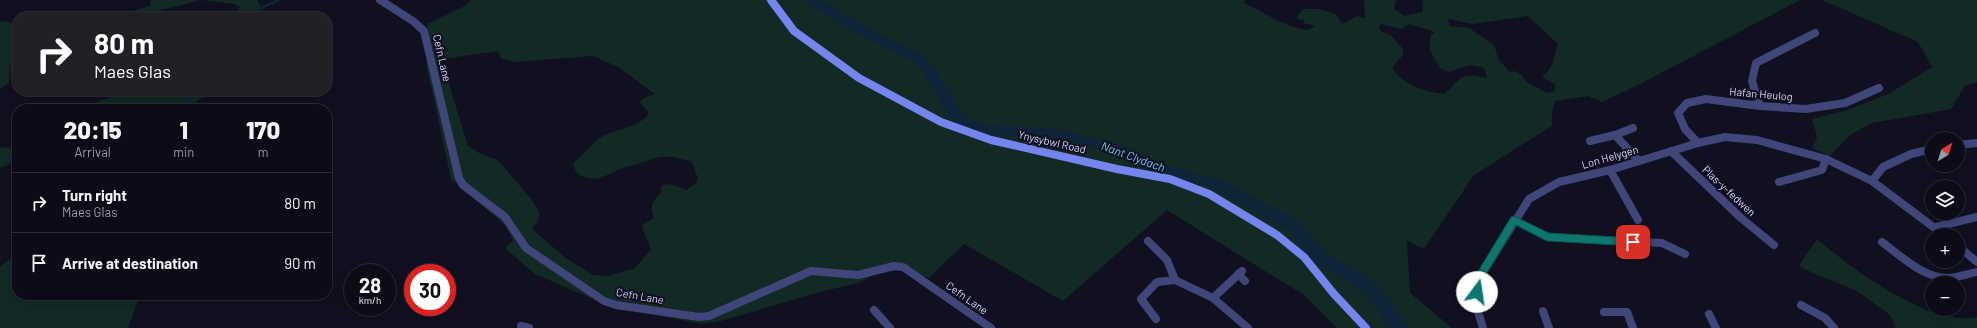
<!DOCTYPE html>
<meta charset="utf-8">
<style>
body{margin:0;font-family:Barlow,sans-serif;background:#1a1a25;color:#f1f3f6;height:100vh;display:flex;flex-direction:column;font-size:15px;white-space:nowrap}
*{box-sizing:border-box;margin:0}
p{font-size:13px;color:#9a9ba2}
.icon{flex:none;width:22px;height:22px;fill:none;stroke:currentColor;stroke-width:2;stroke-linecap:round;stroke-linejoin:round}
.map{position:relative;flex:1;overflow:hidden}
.drawer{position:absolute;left:12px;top:104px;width:320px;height:196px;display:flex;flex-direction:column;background:#0c0c18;border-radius:16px;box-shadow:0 2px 10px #0003,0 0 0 1px #2c2c37}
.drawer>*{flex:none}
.hud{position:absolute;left:12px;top:12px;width:320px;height:84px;border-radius:16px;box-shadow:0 2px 10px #0003,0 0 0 1px #2c2c37;background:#202124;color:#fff;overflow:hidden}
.needle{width:26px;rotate:38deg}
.buttons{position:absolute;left:1925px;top:132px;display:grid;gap:8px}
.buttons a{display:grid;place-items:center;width:40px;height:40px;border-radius:50%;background:#0c0c18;box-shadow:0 2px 10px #0003,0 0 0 1px #2c2c37;font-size:20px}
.speed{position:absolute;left:344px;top:264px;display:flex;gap:8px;font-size:20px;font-weight:700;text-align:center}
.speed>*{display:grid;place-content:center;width:52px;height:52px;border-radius:50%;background:#0c0c18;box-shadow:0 2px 10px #0003,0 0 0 1px #2c2c37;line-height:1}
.speed small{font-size:10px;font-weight:400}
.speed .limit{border:6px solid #d22;background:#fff;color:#111}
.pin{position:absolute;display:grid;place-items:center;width:34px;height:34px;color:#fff;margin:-17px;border-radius:8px;box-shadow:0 2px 6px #0006}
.me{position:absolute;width:44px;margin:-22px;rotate:14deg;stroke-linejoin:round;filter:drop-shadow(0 0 3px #0008)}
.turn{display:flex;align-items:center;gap:14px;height:84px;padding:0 16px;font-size:18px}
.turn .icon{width:52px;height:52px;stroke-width:2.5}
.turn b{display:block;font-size:28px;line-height:34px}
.eta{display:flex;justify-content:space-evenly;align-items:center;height:68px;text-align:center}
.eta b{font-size:24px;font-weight:800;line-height:28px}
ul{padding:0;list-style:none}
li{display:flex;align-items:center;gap:12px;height:60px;padding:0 16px;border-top:1px solid #2c2c37}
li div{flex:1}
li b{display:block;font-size:15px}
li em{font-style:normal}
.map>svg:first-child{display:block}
</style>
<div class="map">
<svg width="1977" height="328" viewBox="0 0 1977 328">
<rect width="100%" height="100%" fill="#101020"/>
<g fill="#132925" fill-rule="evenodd">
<path d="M151 0H199C161 11 136 17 96 17L112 14 117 15 150 6Z"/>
<polygon points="202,0 257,0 263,10 258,17 231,17 240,7 235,4"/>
<path d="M471 0H1245L1244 3C1265 13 1284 26 1307 30L1315 26 1304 23V20L1298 19 1297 16 1303 9H1319L1336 14 1342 24 1357 16 1365 18 1364 0H1396L1394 9 1405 16 1422 12 1423 0H1800L1642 83 1602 102 1588 96 1555 101 1552 111V126L1474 175 1424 249 1407 241 1410 293 1452 328H1337L1304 295 1167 210 1063 301 964 244 929 278 891 266 858 283 820 292 721 321 702 324 609 306 535 274 505 248 513 241 506 226 451 179 426 63 435 60 427 24 465 6ZM1528 16 1558 44C1554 56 1553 70 1542 77L1555 84V91L1547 93 1525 81 1523 76 1515 71 1510 72 1499 60 1494 45 1469 28 1450 26 1448 19 1473 24ZM1381 24 1402 29 1409 24 1435 32 1431 35 1429 49 1440 68 1449 72 1470 65 1484 68 1487 78C1461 72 1463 76 1445 94 1424 92 1404 85 1392 68L1403 55V49L1391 35 1381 31 1379 27ZM497 51 501 58 513 62 593 56 618 67 655 94 642 99 640 103 649 113C646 123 617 130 608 134 593 139 586 153 574 162 573 168 575 172 580 175 596 185 608 173 623 168 626 166 631 167 635 165 643 162 652 158 661 157 672 155 681 160 691 161L698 178 694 185 686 190 673 185 664 184 661 187 662 192C653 200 649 206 654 218L642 225C643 235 650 241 651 250L635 268 608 276 593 275 566 258 532 229 537 222 540 214 532 200 498 160 481 154 468 146 443 64 436 60Z"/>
<polygon points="1822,0 1977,0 1977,82 1965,86 1951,109 1872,123 1850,135 1830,156 1812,148 1817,137 1812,119 1851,109 1890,93 1932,67 1918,42"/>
<polygon points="7,21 17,25 17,60 11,62 9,83 0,89 0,22"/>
<path d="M172 91H214L197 101 192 109H84C97 100 120 94 135 94 149 94 160 99 172 91Z"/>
<polygon points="6,147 17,148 17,161 0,168 0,148"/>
<path d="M1817 239C1852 269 1929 327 1977 317V328H1896L1890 315 1857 291 1804 269 1799 265Z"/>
<polygon points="17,253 17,295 140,295 128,328 0,328 0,267"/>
</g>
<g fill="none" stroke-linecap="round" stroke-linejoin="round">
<g stroke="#0f2439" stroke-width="2.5">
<polyline points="253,17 263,7 279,0"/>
<polyline points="184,109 194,91"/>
</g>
<polygon fill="#0f2439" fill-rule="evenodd" points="806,0 821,0 875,32 923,55 933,66 960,110 971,120 986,125 1058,129 1121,145 1161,164 1222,180 1302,223 1325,252 1375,281 1409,328 1390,328 1363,291 1313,262 1290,231 1212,188 1152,172 1112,153 1058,139 986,135 961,128 950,118 923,72 913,61 865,38 807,3"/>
<g stroke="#404679" stroke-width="8">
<polyline points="380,0 413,21 424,31 459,178 463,185 505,217 526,248 604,301 616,305 699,317 709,316 811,271 858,275 894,266 903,267 991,328"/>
<polyline points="1760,106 1752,81 1756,63 1815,33"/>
<polyline points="1615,135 1633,128"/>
<polyline points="1590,141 1615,135 1639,161"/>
<polyline points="1698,143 1685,129 1678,113 1687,103 1706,99 1760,106 1806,109 1845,103 1879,88"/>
<polyline points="1958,145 1977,143"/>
<polyline points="1671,151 1741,218 1774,245"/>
<polyline points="1610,170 1638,220"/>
<polyline points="1872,181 1883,167 1911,154 1932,149"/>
<polyline points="1779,182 1822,170 1826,159"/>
<polyline points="1514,220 1547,237 1662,243 1685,254"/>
<polyline points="1936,227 1977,217"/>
<polyline points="1148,241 1167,260 1175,280 1213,298 1248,328"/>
<path d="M1882 242C1901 256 1924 279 1950 278 1959 277 1968 274 1977 272"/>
<polyline points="1958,246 1977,262"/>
<polyline points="1238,274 1245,281"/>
<polyline points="1213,298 1242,271"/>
<polyline points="1801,305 1825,318 1834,328"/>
<polyline points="874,310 890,328"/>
<polyline points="1543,311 1549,328"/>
<polyline points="1604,312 1627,312 1633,328"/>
<polyline points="1709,314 1716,328"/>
<polyline points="1156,319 1141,299 1157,282 1175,280"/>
<polyline points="521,326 529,328"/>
<polyline points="1483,328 1476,305 1479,279 1529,199 1559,182 1610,170 1698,143 1725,137 1757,140 1826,159 1872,181 1944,235"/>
</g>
<polyline stroke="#7684ee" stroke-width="8" points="771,0 794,31 859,78 941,122 991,140 1117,169 1170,179 1209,194 1277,235 1304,257 1334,294 1366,328"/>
</g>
<polygon fill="#0f766e" stroke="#0a4d48" points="1514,216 1549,233 1633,238 1638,242 1633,246 1547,241 1516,225 1483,279 1481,294 1474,294 1472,292 1474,278 1511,217"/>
<g text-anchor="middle" stroke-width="4" stroke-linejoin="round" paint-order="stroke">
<g font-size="11" fill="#d4d5fa" stroke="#101020">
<text transform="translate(442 58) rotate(77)" y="4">Cefn Lane</text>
<text transform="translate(1761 94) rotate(5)" y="4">Hafan Heulog</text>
<text transform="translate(1052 142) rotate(13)" y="4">Ynysybwl Road</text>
<text transform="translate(1610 157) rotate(-16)" y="4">Lon Helygen</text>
<text transform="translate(1729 191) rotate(43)" y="4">Plas-y-fedwen</text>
<text transform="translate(640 296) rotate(10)" y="4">Cefn Lane</text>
<text transform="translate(967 298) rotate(35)" y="4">Cefn Lane</text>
</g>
<g font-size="12" font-style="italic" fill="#6ec4ed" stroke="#101020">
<text transform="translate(1133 157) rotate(20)" y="4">Nant Clydach</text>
</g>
</g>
</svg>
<div class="buttons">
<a><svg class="needle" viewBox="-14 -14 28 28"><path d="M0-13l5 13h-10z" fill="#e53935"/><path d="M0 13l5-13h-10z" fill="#9a9ba2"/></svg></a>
<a><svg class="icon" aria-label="layers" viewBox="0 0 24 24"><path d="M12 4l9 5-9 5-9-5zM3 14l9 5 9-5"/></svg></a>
<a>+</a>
<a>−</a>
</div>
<div class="speed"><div>28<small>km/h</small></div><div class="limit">30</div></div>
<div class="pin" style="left:1633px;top:242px;background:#d93025"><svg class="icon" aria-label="arrive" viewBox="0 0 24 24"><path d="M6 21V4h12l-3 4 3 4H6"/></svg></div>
<svg class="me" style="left:1477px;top:292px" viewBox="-20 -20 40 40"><circle r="19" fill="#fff"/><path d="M0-13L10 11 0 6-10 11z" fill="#0f766e"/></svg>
<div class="hud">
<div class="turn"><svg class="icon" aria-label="right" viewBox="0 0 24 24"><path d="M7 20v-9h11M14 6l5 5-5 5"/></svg><div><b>80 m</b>Maes Glas</div></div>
</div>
<section class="drawer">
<div class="eta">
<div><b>20:15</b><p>Arrival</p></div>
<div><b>1</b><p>min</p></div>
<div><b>170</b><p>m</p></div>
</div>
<ul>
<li><svg class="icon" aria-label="right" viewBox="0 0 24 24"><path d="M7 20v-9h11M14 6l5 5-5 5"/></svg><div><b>Turn right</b><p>Maes Glas</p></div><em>80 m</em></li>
<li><svg class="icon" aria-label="arrive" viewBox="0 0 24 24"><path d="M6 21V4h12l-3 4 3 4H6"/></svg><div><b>Arrive at destination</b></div><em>90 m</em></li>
</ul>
</section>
</div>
